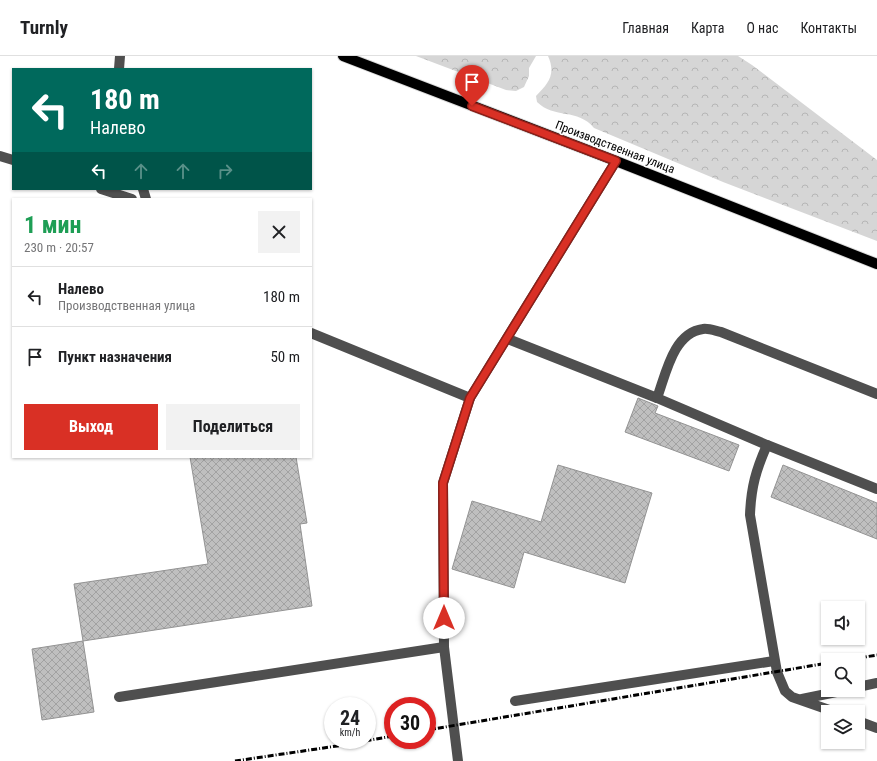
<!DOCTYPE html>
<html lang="ru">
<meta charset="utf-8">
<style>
body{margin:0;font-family:"Roboto Condensed",sans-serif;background:#f2f2f2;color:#202124;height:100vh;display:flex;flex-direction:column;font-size:15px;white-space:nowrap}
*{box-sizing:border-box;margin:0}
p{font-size:13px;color:#757577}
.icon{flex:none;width:22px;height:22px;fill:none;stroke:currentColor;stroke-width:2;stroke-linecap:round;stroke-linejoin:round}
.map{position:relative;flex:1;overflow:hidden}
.drawer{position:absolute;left:12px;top:142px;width:300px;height:260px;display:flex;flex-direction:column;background:#fff;border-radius:0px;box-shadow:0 1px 3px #0004}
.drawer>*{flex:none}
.banner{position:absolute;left:12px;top:12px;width:300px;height:122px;border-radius:0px;box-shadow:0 1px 3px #0004;background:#00695c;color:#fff;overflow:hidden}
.fabs{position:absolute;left:821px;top:545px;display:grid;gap:8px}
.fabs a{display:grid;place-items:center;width:44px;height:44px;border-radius:0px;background:#fff;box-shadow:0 1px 3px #0004;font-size:20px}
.speed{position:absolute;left:324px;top:641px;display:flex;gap:8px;font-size:20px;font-weight:700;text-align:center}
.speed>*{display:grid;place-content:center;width:52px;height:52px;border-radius:50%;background:#fff;box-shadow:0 1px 3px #0004;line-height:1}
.speed small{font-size:10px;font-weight:400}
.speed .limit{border:6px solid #d22;background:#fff;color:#111}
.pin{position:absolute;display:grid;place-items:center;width:34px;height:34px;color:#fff;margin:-41px -17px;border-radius:50% 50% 50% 0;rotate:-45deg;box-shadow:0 0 4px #0007}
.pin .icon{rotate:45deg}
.me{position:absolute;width:44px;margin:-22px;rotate:0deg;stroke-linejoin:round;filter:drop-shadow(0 0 3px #0008)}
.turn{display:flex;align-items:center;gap:14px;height:84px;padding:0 12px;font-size:18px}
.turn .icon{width:52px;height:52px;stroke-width:2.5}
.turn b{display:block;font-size:28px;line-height:34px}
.lanes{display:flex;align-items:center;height:38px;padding:0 12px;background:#0003;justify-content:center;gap:20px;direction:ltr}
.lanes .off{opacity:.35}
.round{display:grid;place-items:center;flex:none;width:42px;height:42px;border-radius:0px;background:#f2f2f2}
.overview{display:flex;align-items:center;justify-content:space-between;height:68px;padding:0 12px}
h1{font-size:24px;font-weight:700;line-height:30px;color:#1e9e55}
.action{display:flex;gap:8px;margin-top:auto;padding:8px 12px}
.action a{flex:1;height:46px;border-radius:0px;background:#d93025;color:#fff;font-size:16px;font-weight:700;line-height:46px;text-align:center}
.action a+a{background:#f2f2f2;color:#202124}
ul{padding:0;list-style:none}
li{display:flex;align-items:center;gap:12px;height:60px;padding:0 12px;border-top:1px solid #e0e0e0}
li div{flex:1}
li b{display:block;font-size:15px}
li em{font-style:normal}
header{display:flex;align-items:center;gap:24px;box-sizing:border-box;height:56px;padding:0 20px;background:#fff;border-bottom:1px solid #e0e0e0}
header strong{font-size:19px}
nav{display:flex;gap:22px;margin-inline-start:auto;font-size:14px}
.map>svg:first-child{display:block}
</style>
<header>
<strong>Turnly</strong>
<nav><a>Главная</a><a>Карта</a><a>О нас</a><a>Контакты</a></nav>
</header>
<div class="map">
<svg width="877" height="705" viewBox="0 0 877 705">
<defs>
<pattern id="forest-crowns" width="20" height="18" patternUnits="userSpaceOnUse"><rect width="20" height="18" fill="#d6d6d6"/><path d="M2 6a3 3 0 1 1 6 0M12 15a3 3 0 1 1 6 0" fill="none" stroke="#b6b6b6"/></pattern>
<pattern id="building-cross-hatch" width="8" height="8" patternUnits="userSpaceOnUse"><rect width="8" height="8" fill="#bfbfbf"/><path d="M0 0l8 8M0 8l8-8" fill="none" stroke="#a2a2a2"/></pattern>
</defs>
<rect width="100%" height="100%" fill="#fff"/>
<g fill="url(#forest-crowns)">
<polygon points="416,0 536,0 529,12 529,20 524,31 516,35 506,34"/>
<path d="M548 0H738L752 9 877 104V185L723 126 594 72C578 52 554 63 537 46L536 40C549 27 556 18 548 0Z"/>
</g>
<g fill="url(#building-cross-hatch)" stroke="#939393">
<polygon points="638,342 658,350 655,357 739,389 729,415 625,376"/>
<polygon points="190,401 296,401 307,467 300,468 312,550 83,585 74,528 208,508"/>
<polygon points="558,409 652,437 625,527 524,496 514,532 452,513 472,445 541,466"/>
<polygon points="783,409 877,447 877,483 771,441"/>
<polygon points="83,585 94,656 42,664 32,593"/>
</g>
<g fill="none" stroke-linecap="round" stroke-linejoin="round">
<g stroke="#dbdbdb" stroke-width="12">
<polyline id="major" points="343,0 616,105 877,208"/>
</g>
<g stroke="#4f4f4f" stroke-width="10">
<polyline points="119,13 120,0"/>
<polyline points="0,100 13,104"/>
<polyline points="101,133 132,143"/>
<polyline points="143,133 146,143"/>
<polyline points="311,277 470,342"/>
<polyline points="508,283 657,342 767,389 877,433"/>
<path d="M657 342C666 318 673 277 703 273 708 272 716 275 721 276L877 338"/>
<path d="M767 389C756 414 751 431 750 459L777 616 785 635 792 641 835 656"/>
<polyline points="858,631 877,627"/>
<polyline points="119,641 444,591"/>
<polyline points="802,643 846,634"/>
<polyline points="515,645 774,605"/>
<polyline points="858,665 877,672"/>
<polyline points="458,705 444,591 443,427 470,342 616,105"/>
</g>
<use href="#major" stroke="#000" stroke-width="10"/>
<g stroke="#000" stroke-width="3" stroke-dasharray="6 2 1 2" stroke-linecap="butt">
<polyline points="847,604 877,599"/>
<polyline points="427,674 828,607"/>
<polyline points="235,705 337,690 393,680"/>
</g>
</g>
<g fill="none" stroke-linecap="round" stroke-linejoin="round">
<g stroke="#8d1f18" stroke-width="10">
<polyline id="route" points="444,562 443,427 470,342 616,105 472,50"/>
</g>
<use href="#route" stroke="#d93025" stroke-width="7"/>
</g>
<g text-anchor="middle" stroke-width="3" stroke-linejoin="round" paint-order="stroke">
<g font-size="12" fill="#000" stroke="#fff">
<text transform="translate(615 91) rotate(21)" y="4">Производственная улица</text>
</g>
</g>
</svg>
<div class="fabs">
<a><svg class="icon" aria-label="sound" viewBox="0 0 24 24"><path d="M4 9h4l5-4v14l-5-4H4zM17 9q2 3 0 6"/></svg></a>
<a><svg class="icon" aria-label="search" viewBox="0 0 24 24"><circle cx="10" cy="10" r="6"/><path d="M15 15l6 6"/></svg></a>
<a><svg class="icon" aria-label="layers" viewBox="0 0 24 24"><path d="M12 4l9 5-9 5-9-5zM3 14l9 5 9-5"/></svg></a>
</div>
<div class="speed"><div>24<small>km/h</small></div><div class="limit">30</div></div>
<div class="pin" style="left:472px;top:50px;background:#d93025"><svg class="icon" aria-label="arrive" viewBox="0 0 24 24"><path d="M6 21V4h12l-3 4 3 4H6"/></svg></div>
<svg class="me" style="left:444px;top:562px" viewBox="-20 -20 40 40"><circle r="19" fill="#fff"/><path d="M0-13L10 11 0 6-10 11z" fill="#d93025"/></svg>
<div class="banner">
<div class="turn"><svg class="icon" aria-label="left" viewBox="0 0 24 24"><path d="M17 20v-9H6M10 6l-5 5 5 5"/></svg><div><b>180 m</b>Налево</div></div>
<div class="lanes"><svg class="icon" aria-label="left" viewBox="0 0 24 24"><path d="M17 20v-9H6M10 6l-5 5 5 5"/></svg><svg class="icon off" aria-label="ahead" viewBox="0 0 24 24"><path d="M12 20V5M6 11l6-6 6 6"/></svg><svg class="icon off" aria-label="ahead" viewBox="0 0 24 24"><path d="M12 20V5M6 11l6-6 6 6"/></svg><svg class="icon off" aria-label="right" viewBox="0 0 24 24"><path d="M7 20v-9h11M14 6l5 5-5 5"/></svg></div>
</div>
<section class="drawer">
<div class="overview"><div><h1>1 мин</h1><p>230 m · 20:57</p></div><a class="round"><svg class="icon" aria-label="close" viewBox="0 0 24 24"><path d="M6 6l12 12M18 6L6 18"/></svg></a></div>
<ul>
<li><svg class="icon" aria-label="left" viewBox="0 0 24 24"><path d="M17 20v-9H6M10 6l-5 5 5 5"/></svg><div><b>Налево</b><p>Производственная улица</p></div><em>180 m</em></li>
<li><svg class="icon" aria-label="arrive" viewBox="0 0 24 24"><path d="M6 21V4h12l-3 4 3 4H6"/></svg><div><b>Пункт назначения</b></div><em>50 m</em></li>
</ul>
<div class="action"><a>Выход</a><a>Поделиться</a></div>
</section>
</div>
